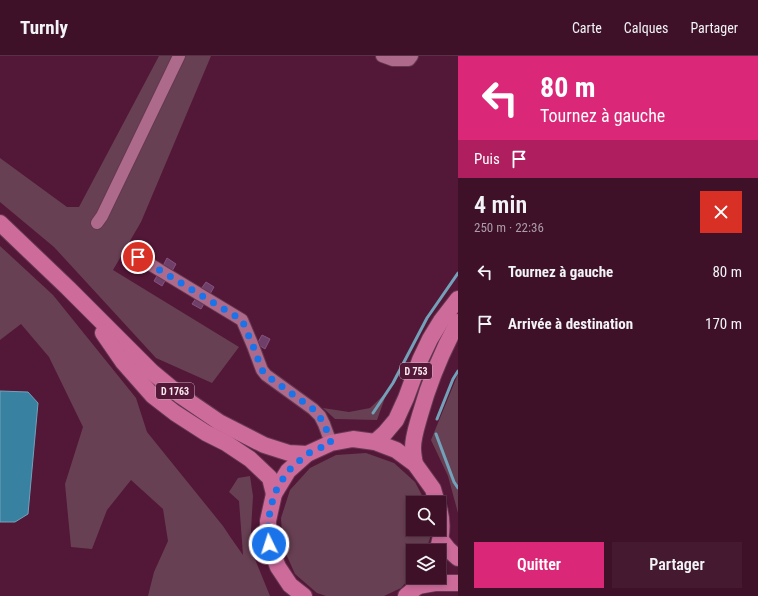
<!DOCTYPE html>
<html lang="fr">
<meta charset="utf-8">
<style>
body{margin:0;font-family:"Roboto Condensed",sans-serif;background:#451a31;color:#f1f3f6;height:100vh;display:flex;flex-direction:column;font-size:15px;white-space:nowrap}
*{box-sizing:border-box;margin:0}
p{font-size:13px;color:#ad9da8}
.icon{flex:none;width:22px;height:22px;fill:none;stroke:currentColor;stroke-width:2;stroke-linecap:round;stroke-linejoin:round}
.map{position:relative;flex:1;overflow:hidden}
.side{display:flex;flex-direction:column;background:#3e1129;width:300px}
.side>*{flex:none}
.guide{background:#db2777;color:#fff;overflow:hidden}
.controls{position:absolute;left:406px;top:440px;display:grid;gap:8px}
.controls a{display:grid;place-items:center;width:40px;height:40px;border-radius:0px;background:#3e1129;box-shadow:0 2px 6px #0003,0 0 0 1px #573146;font-size:20px}
.pin{position:absolute;display:grid;place-items:center;width:34px;height:34px;color:#fff;margin:-17px;border:2px solid #fff;border-radius:50%;box-shadow:0 1px 4px #0007}
.me{position:absolute;width:44px;margin:-22px;rotate:356deg;stroke-linejoin:round;filter:drop-shadow(0 0 3px #0008)}
.turn{display:flex;align-items:center;gap:14px;height:84px;padding:0 16px;font-size:18px}
.turn .icon{width:52px;height:52px;stroke-width:2.5}
.turn b{display:block;font-size:28px;line-height:34px}
.then{display:flex;align-items:center;height:38px;padding:0 16px;background:#0003;gap:8px;font-size:15px}
.round{display:grid;place-items:center;flex:none;width:42px;height:42px;border-radius:0px;background:#451a31}
.overview{display:flex;align-items:center;justify-content:space-between;height:68px;padding:0 16px}
h1{font-size:24px;font-weight:600;line-height:30px}
.primary-button{display:flex;gap:8px;margin-top:auto;padding:8px 16px}
.primary-button a{flex:1;height:46px;border-radius:0px;background:#db2777;color:#fff;font-size:16px;font-weight:600;line-height:46px;text-align:center}
.primary-button a+a{background:#451a31;color:#f1f3f6}
ul{padding:0;list-style:none}
li{display:flex;align-items:center;gap:12px;height:52px;padding:0 16px}
li div{flex:1}
li b{display:block;font-size:15px}
li em{font-style:normal}
header{display:flex;align-items:center;gap:24px;box-sizing:border-box;height:56px;padding:0 20px;background:#3e1129;border-bottom:1px solid #573146}
header strong{font-size:19px}
nav{display:flex;gap:22px;margin-inline-start:auto;font-size:14px}
main{display:flex;flex:1;min-height:0}
.map>svg:first-child{display:block}
</style>
<header>
<strong>Turnly</strong>
<nav><a>Carte</a><a>Calques</a><a>Partager</a></nav>
</header>
<main>
<div class="map">
<svg width="458" height="540" viewBox="0 0 458 540">
<rect width="100%" height="100%" fill="#531737"/>
<g fill="#684053">
<polygon points="159,0 211,0 141,166 113,214 239,291 212,327 156,302 54,191 0,146 0,102 67,151 79,151"/>
<polygon points="0,190 53,239 136,342 147,376 223,470 231,482 243,499 239,445 229,436 238,422 250,420 253,440 250,491 270,540 148,540 154,516 168,485 163,453 131,424 107,454 92,493 71,491 65,428 83,371 49,301 21,268 0,284"/>
<polygon points="458,318 458,457 448,420 431,384"/>
<polygon points="387,336 377,364 335,363 323,352 349,356 370,352"/>
<polygon points="366,397 394,407 415,426 426,447 413,447 413,473 430,473 430,482 426,495 413,495 413,518 401,532 384,540 326,540 317,537 295,518 283,491 281,462 290,434 310,412 336,399"/>
</g>
<polygon fill="#3981a1" stroke="#73a1b9" points="0,335 28,336 38,347 28,458 15,466 0,466"/>
<g fill="none" stroke-linecap="round" stroke-linejoin="round">
<g stroke="#73a1b9" stroke-width="3">
<polyline points="373,357 393,327 427,262 458,217"/>
<polyline points="437,363 453,323 458,315"/>
<polyline points="436,378 454,426 458,432"/>
</g>
</g>
<g fill="#6e4069" stroke="#875281">
<polygon points="129,189 136,193 131,201 124,197"/>
<polygon points="167,202 176,208 172,215 163,210"/>
<polygon points="158,218 166,223 162,230 154,225"/>
<polygon points="206,226 214,231 210,238 201,233"/>
<polygon points="197,241 205,246 201,253 192,248"/>
<polygon points="262,279 270,283 265,293 257,288"/>
</g>
<g fill="none" stroke-linecap="round" stroke-linejoin="round">
<g stroke="#653851" stroke-width="14">
<g id="minor">
<polyline points="382,0 393,4 409,4 412,0"/>
<polyline points="97,167 102,160 179,0"/>
<polyline points="138,201 242,264 253,290 262,314 266,319 313,353 320,360 324,368 331,387"/>
</g>
</g>
<g stroke="#653851" stroke-width="18">
<g id="major">
<polyline points="0,167 68,232 152,316 181,340 219,366 264,389 289,397 307,398"/>
<polyline points="103,277 123,306 153,340 175,357 206,377 226,387 250,403 270,422 274,438"/>
<polyline points="375,386 385,377 396,364 406,342 420,304 430,283 441,265 458,243"/>
<path d="M415 408C414 403 413 397 413 392 413 381 417 370 420 359 429 327 442 295 458 266"/>
<polyline points="441,484 448,493 458,502"/>
<path d="M437 495C442 481 443 466 439 452"/>
<polyline points="418,530 435,527 458,527"/>
<polyline points="304,540 290,529 278,511 269,488 268,465 274,438 288,415 307,398 331,387 353,383 375,386 396,394 415,408 433,433 437,447"/>
<polyline points="406,540 418,530 424,522"/>
</g>
</g>
<use href="#minor" stroke="#ae6a8a" stroke-width="12"/>
<use href="#major" stroke="#cd6b9b" stroke-width="16"/>
</g>
<g fill="none" stroke-linecap="round" stroke-linejoin="round">
<path stroke="#1a73e8" stroke-width="7" stroke-dasharray="0 12.6" d="M138 201 242 264 253 290 262 314 266 319 313 353C323 363 327 374 331 387L307 398 288 415 281 426 274 438 268 465 269 488"/>
</g>
<g text-anchor="middle" stroke-width="4" stroke-linejoin="round" paint-order="stroke">
<g fill="#531737" stroke="#c9abb9" stroke-width="1">
<rect x="400" y="307" width="32" height="16" rx="3"/>
<rect x="156" y="327" width="38" height="16" rx="3"/>
</g>
<g font-size="10" font-weight="bold" fill="#fbebf1">
<text x="416" y="319">D 753</text>
<text x="175" y="339">D 1763</text>
</g>
</g>
</svg>
<div class="controls">
<a><svg class="icon" aria-label="search" viewBox="0 0 24 24"><circle cx="10" cy="10" r="6"/><path d="M15 15l6 6"/></svg></a>
<a><svg class="icon" aria-label="layers" viewBox="0 0 24 24"><path d="M12 4l9 5-9 5-9-5zM3 14l9 5 9-5"/></svg></a>
</div>
<div class="pin" style="left:138px;top:201px;background:#d93025"><svg class="icon" aria-label="arrive" viewBox="0 0 24 24"><path d="M6 21V4h12l-3 4 3 4H6"/></svg></div>
<svg class="me" style="left:269px;top:488px" viewBox="-20 -20 40 40"><circle r="17" fill="#1a73e8" stroke="#fff" stroke-width="3"/><path d="M0-11L8 9 0 5-8 9z" fill="#fff"/></svg>
</div>
<section class="side">
<div class="guide">
<div class="turn"><svg class="icon" aria-label="left" viewBox="0 0 24 24"><path d="M17 20v-9H6M10 6l-5 5 5 5"/></svg><div><b>80 m</b>Tournez à gauche</div></div>
<div class="then">Puis<svg class="icon" aria-label="arrive" viewBox="0 0 24 24"><path d="M6 21V4h12l-3 4 3 4H6"/></svg></div>
</div>
<div class="overview"><div><h1>4 min</h1><p>250 m · 22:36</p></div><a class="round" style="background:#d93025;color:#fff"><svg class="icon" aria-label="close" viewBox="0 0 24 24"><path d="M6 6l12 12M18 6L6 18"/></svg></a></div>
<ul>
<li><svg class="icon" aria-label="left" viewBox="0 0 24 24"><path d="M17 20v-9H6M10 6l-5 5 5 5"/></svg><div><b>Tournez à gauche</b></div><em>80 m</em></li>
<li><svg class="icon" aria-label="arrive" viewBox="0 0 24 24"><path d="M6 21V4h12l-3 4 3 4H6"/></svg><div><b>Arrivée à destination</b></div><em>170 m</em></li>
</ul>
<div class="primary-button"><a>Quitter</a><a>Partager</a></div>
</section>
</main>
